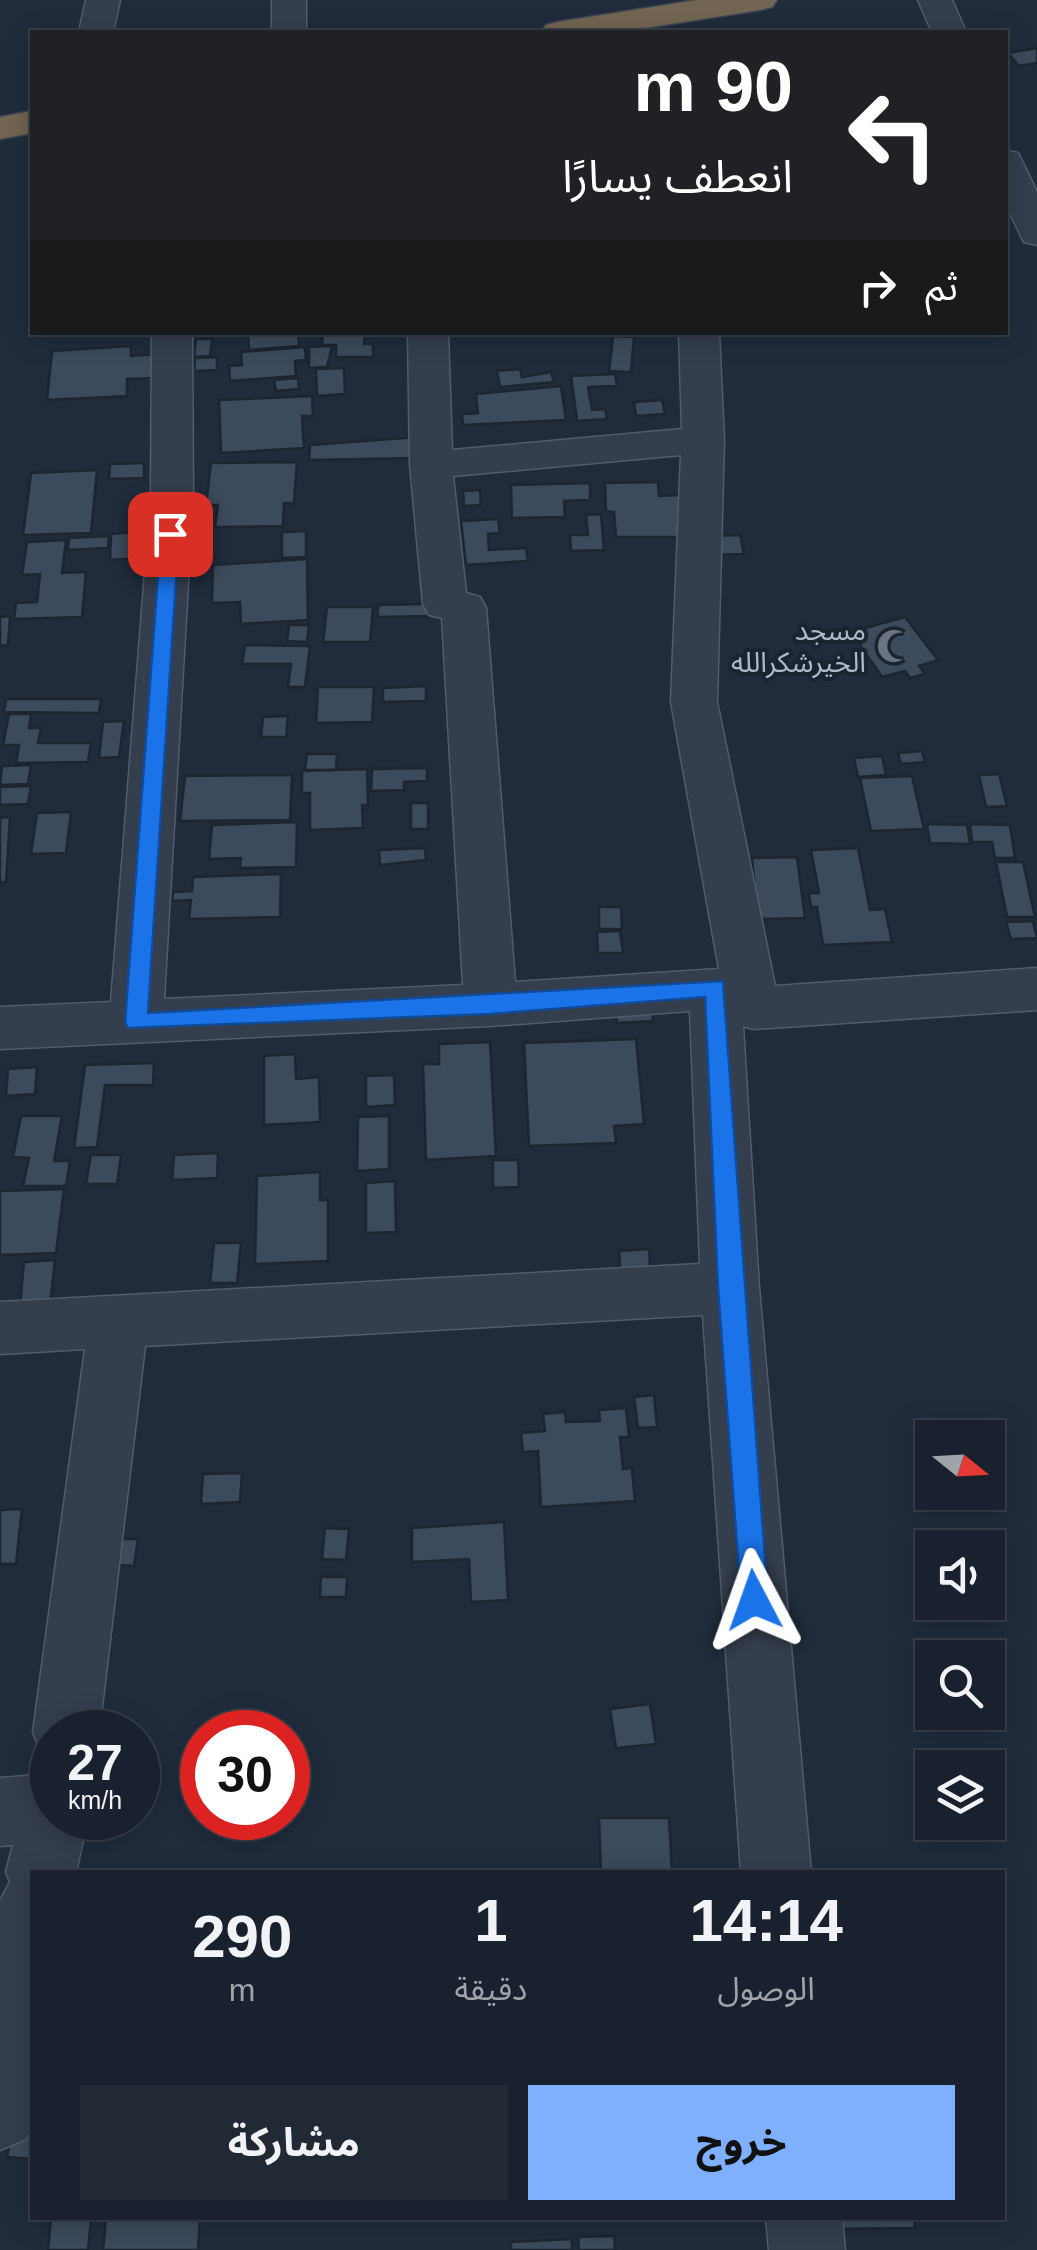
<!DOCTYPE html>
<html lang="ar">
<meta charset="utf-8">
<style>
body{margin:0;font-family:Arial,"Noto Sans Arabic",sans-serif;background:#212935;color:#f1f3f6;direction:rtl;height:100vh;display:flex;flex-direction:column;font-size:38px;white-space:nowrap}
*{box-sizing:border-box;margin:0}
p{font-size:32px;color:#9fa3aa}
.icon{flex:none;width:55px;height:55px;fill:none;stroke:currentColor;stroke-width:2;stroke-linecap:round;stroke-linejoin:round}
.map{position:relative;flex:1;overflow:hidden;direction:ltr}
.sheet{position:absolute;left:30px;top:1870px;width:975px;height:350px;display:flex;flex-direction:column;background:#18212d;border-radius:0px;box-shadow:0 5px 25px #0003,0 0 0 2px #363e49;direction:rtl}
.sheet>*{flex:none}
.top-card{position:absolute;left:30px;top:30px;width:978px;height:305px;border-radius:0px;box-shadow:0 5px 25px #0003,0 0 0 2px #363e49;direction:rtl;background:#202124;color:#fff;overflow:hidden}
.needle{width:65px;rotate:108deg}
.fabs{position:absolute;left:915px;top:1420px;display:grid;gap:20px}
.fabs a{display:grid;place-items:center;width:90px;height:90px;border-radius:0px;background:#18212d;box-shadow:0 5px 25px #0003,0 0 0 2px #363e49;font-size:50px}
.speed{position:absolute;left:30px;top:1710px;display:flex;gap:20px;font-size:50px;font-weight:700;text-align:center}
.speed>*{display:grid;place-content:center;width:130px;height:130px;border-radius:50%;background:#18212d;box-shadow:0 5px 25px #0003,0 0 0 2px #363e49;line-height:1}
.speed small{font-size:25px;font-weight:400}
.speed .limit{border:15px solid #d22;background:#fff;color:#111}
.pin{position:absolute;display:grid;place-items:center;width:85px;height:85px;color:#fff;margin:-42px;border-radius:20px;box-shadow:0 5px 15px #0006}
.me{position:absolute;width:110px;margin:-55px;rotate:356deg;stroke-linejoin:round;filter:drop-shadow(0 0 8px #0008)}
.turn{display:flex;align-items:center;gap:35px;height:210px;padding:0 50px;font-size:45px}
.turn .icon{width:130px;height:130px;stroke-width:2.5}
.turn b{display:block;font-size:70px;line-height:85px}
.then{display:flex;align-items:center;height:95px;padding:0 50px;background:#0003;gap:20px;font-size:38px}
.eta{display:flex;justify-content:space-evenly;align-items:center;height:170px;text-align:center}
.eta b{font-size:60px;font-weight:700;line-height:70px}
.primary-button{display:flex;gap:20px;margin-top:auto;padding:20px 50px}
.primary-button a{flex:1;height:115px;border-radius:0px;background:#7eb0fe;color:#111;font-size:40px;font-weight:700;line-height:115px;text-align:center}
.primary-button a+a{background:#212935;color:#f1f3f6}
.map>svg:first-child{display:block}
</style>
<div class="map">
<svg width="1037" height="2250" viewBox="0 0 1037 2250">
<rect width="100%" height="100%" fill="#202c3c"/>
<g fill="#3c4a5b" stroke="#1c2532" stroke-width="2.5">
<polygon points="1037,48 1037,63 1019,66 1008,53"/>
<polygon points="248,332 298,332 299,346 249,350"/>
<polygon points="323,332 365,332 364,344 373,344 373,357 336,357 336,345 322,345"/>
<polygon points="613,336 634,337 631,372 609,371"/>
<polygon points="196,339 212,339 210,356 194,357"/>
<polygon points="131,346 131,356 158,354 157,378 127,379 127,396 47,400 52,351"/>
<polygon points="332,346 327,367 309,368 309,347"/>
<polygon points="305,347 306,360 295,361 296,376 230,381 229,366 242,365 241,352"/>
<polygon points="217,357 217,370 194,371 195,358"/>
<polygon points="344,368 345,394 317,396 316,369"/>
<polygon points="520,369 522,377 551,372 554,382 500,387 497,371"/>
<polygon points="615,374 617,386 588,387 592,410 605,409 607,419 577,421 571,376"/>
<polygon points="298,378 299,389 276,391 274,380"/>
<polygon points="561,386 566,420 463,425 462,414 478,413 476,394"/>
<polygon points="312,396 313,416 302,416 304,448 221,453 219,400"/>
<polygon points="662,400 665,414 636,416 634,402"/>
<polygon points="418,437 419,458 309,460 310,445"/>
<polygon points="297,462 294,503 284,503 283,526 215,527 218,505 206,505 211,463"/>
<polygon points="144,463 144,478 109,479 110,464"/>
<polygon points="97,470 91,533 23,535 31,473"/>
<polygon points="658,482 659,496 680,495 684,537 616,537 614,512 606,511 605,483"/>
<polygon points="590,483 590,500 564,501 565,517 512,518 511,485"/>
<polygon points="480,490 481,505 464,506 463,491"/>
<polygon points="601,514 604,550 571,551 570,535 588,535 586,515"/>
<polygon points="498,519 500,533 488,534 489,550 526,548 528,561 466,565 461,521"/>
<polygon points="306,531 306,557 282,558 282,532"/>
<polygon points="138,532 138,558 110,560 111,534"/>
<polygon points="740,535 744,554 714,555 711,536"/>
<polygon points="109,536 108,548 68,550 69,538"/>
<polygon points="66,540 62,573 86,572 82,617 14,619 16,603 37,602 40,574 22,575 27,542"/>
<polygon points="307,559 308,620 241,624 240,602 212,603 213,565"/>
<polygon points="428,604 428,616 378,617 378,605"/>
<polygon points="327,607 373,607 370,642 323,642"/>
<polygon points="10,616 8,645 0,646 0,617"/>
<polygon points="905,617 938,660 919,666 925,674 910,678 905,671 882,677 851,632"/>
<polygon points="289,625 309,625 307,642 287,641"/>
<polygon points="245,645 310,646 305,687 288,687 291,664 242,664"/>
<polygon points="426,686 426,701 383,702 383,688"/>
<polygon points="318,687 374,687 372,722 316,723"/>
<polygon points="6,699 101,699 99,713 4,712"/>
<polygon points="9,714 31,714 29,728 41,728 38,743 91,743 88,762 16,763 19,745 3,745"/>
<polygon points="288,716 286,737 261,737 263,717"/>
<polygon points="124,721 119,757 99,758 103,722"/>
<polygon points="922,751 925,762 901,764 898,753"/>
<polygon points="307,754 337,754 336,770 305,770"/>
<polygon points="882,756 886,775 858,777 854,758"/>
<polygon points="31,765 28,784 0,785 2,766"/>
<polygon points="427,768 427,781 404,782 404,790 371,791 372,769"/>
<polygon points="367,769 368,805 362,805 363,828 310,830 310,793 302,793 302,771"/>
<polygon points="999,774 1007,806 986,807 979,775"/>
<polygon points="292,775 290,820 180,821 185,776"/>
<polygon points="912,776 924,829 871,831 860,778"/>
<polygon points="31,786 28,804 0,805 0,787"/>
<rect x="411" y="803" width="17" height="26"/>
<polygon points="71,812 66,853 31,854 37,813"/>
<polygon points="10,817 6,882 0,883 0,818"/>
<polygon points="297,822 296,867 240,868 241,858 209,859 212,825"/>
<polygon points="927,824 967,825 970,844 930,843"/>
<polygon points="970,824 1010,825 1015,858 995,858 992,842 972,842"/>
<polygon points="425,848 426,860 380,865 379,850"/>
<polygon points="858,848 870,910 885,909 892,942 823,945 817,907 811,907 809,893 819,893 811,850"/>
<polygon points="797,857 805,918 758,919 752,858"/>
<polygon points="996,862 1023,862 1035,917 1007,917"/>
<polygon points="281,874 280,917 189,919 191,900 172,901 173,892 192,891 193,877"/>
<polygon points="599,907 621,907 622,929 599,929"/>
<polygon points="1033,921 1037,938 1011,939 1006,922"/>
<polygon points="620,931 623,953 598,953 597,932"/>
<polygon points="651,1001 653,1021 617,1023 614,1004"/>
<polygon points="636,1039 644,1124 614,1126 616,1143 529,1146 524,1043"/>
<polygon points="490,1042 496,1156 426,1160 423,1064 439,1064 439,1044"/>
<polygon points="295,1054 296,1079 319,1077 320,1122 264,1125 264,1056"/>
<polygon points="154,1063 153,1085 105,1085 97,1147 74,1148 85,1065"/>
<polygon points="37,1067 35,1094 6,1096 8,1069"/>
<polygon points="394,1075 395,1105 366,1107 366,1076"/>
<polygon points="21,1116 62,1116 54,1161 70,1161 66,1186 23,1186 29,1158 13,1157"/>
<polygon points="389,1116 389,1169 357,1171 358,1117"/>
<polygon points="218,1153 217,1178 172,1180 174,1155"/>
<polygon points="91,1155 121,1155 117,1184 86,1184"/>
<polygon points="493,1160 518,1160 519,1187 493,1188"/>
<polygon points="320,1172 320,1200 328,1200 328,1261 255,1264 257,1176"/>
<polygon points="395,1181 396,1232 366,1233 366,1183"/>
<polygon points="64,1189 56,1253 0,1255 0,1191"/>
<polygon points="214,1243 241,1243 237,1283 210,1283"/>
<polygon points="649,1249 651,1279 621,1280 619,1251"/>
<polygon points="55,1260 49,1315 19,1316 24,1262"/>
<polygon points="654,1395 657,1427 638,1428 634,1397"/>
<polygon points="626,1408 629,1437 620,1437 623,1469 632,1468 635,1501 541,1507 538,1451 523,1452 521,1433 545,1431 543,1414 565,1412 566,1422 600,1421 599,1410"/>
<polygon points="242,1473 240,1502 201,1504 203,1474"/>
<polygon points="22,1509 16,1564 0,1564 0,1510"/>
<polygon points="504,1522 508,1600 471,1602 469,1559 412,1562 412,1528"/>
<polygon points="325,1528 349,1529 346,1560 322,1559"/>
<polygon points="107,1539 138,1539 134,1566 104,1564"/>
<polygon points="321,1577 347,1577 346,1597 320,1597"/>
<polygon points="650,1704 656,1744 616,1748 610,1709"/>
<polygon points="599,1818 669,1818 672,1872 601,1872"/>
<polygon points="15,2120 32,2121 32,2159 7,2157"/>
<polygon points="200,2218 198,2250 103,2250 106,2219"/>
<polygon points="820,2218 914,2218 915,2228 821,2229"/>
<polygon points="51,2219 91,2219 88,2250 48,2250"/>
<polygon points="614,2236 615,2250 579,2250 578,2237"/>
<polygon points="572,2239 572,2250 511,2250 511,2242"/>
</g>
<g fill="none" stroke-linecap="round" stroke-linejoin="round">
<g stroke="#525c6a" stroke-width="3">
<g id="street">
<polygon points="86,0 120,0 113,32 79,32"/>
<rect x="272" y="0" width="34" height="32"/>
<polygon points="918,0 952,0 966,32 932,32"/>
<polygon points="1005,150 1018,153 1037,192 1037,245 1024,242 1005,203"/>
<path d="M152 332H192L193 497 164 999 463 985 442 618 429 615 423 604 410 465 408 332H448L452 450 682 429 679 332H719L724 440 717 702 775 986 1037 968V1010L753 1029 743 1026 759 1288 811 1872H741L703 1315 145 1346 99 1732H52V1760L42 1756 33 1732 85 1349 0 1354V1302L700 1264 690 1011 490 1026 0 1049V1007L111 1002 151 497ZM681 455 671 702 719 969 515 982 486 608 480 597 466 593 453 476Z"/>
<polygon points="52,1774 52,1818 88,1818 76,1872 32,1872 32,2124 26,2139 0,2150 0,1901 10,1882 6,1872 13,1845 0,1846 0,1778"/>
<polygon points="766,2218 842,2218 845,2250 769,2250"/>
</g>
</g>
<g stroke="#3c4653" stroke-width="3">
<g id="highway">
<polygon points="697,0 777,0 772,7 760,10 619,32 541,32 546,25 558,22"/>
<polygon points="32,111 32,133 0,139 0,117"/>
</g>
</g>
<use href="#street" fill="#343e4c" fill-rule="evenodd"/>
<use href="#highway" fill="#726551" fill-rule="evenodd"/>
</g>
<polygon fill="#1a73e8" stroke="#114b97" stroke-width="2.5" points="170,528 179,534 148,1013 723,981 768,1600 764,1609 754,1613 745,1609 741,1600 718,1288 705,997 490,1014 128,1028 125,1022 161,534"/>
<defs>
<g id="mosque-bare" transform="scale(2.7)"><path d="M3.5-4.9A6 6 0 1 0 3.5 4.9A5 5 0 1 1 3.5-4.9Z" fill="#6b7280" stroke="#1a2330" stroke-width="2.5" paint-order="stroke"/></g>
</defs>
<g fill-rule="evenodd">
<use href="#mosque-bare" x="894" y="646"/>
</g>
<g text-anchor="middle" stroke-width="8" stroke-linejoin="round" paint-order="stroke">
<g font-size="28" fill="#afb9c8" stroke="#1a2330" text-anchor="end">
<text x="866" y="640">مسجد<tspan x="866" dy="32">الخيرشكرالله</tspan></text>
</g>
</g>
</svg>
<div class="fabs">
<a><svg class="needle" viewBox="-14 -14 28 28"><path d="M0-13l5 13h-10z" fill="#e53935"/><path d="M0 13l5-13h-10z" fill="#9fa3aa"/></svg></a>
<a><svg class="icon" aria-label="sound" viewBox="0 0 24 24"><path d="M4 9h4l5-4v14l-5-4H4zM17 9q2 3 0 6"/></svg></a>
<a><svg class="icon" aria-label="search" viewBox="0 0 24 24"><circle cx="10" cy="10" r="6"/><path d="M15 15l6 6"/></svg></a>
<a><svg class="icon" aria-label="layers" viewBox="0 0 24 24"><path d="M12 4l9 5-9 5-9-5zM3 14l9 5 9-5"/></svg></a>
</div>
<div class="speed"><div>27<small>km/h</small></div><div class="limit">30</div></div>
<div class="pin" style="left:170px;top:534px;background:#d93025"><svg class="icon" aria-label="arrive" viewBox="0 0 24 24"><path d="M6 21V4h12l-3 4 3 4H6"/></svg></div>
<svg class="me" style="left:754px;top:1600px" viewBox="-20 -20 40 40"><path d="M0-17L14 15 0 8-14 15z" fill="#1a73e8" stroke="#fff" stroke-width="4"/></svg>
<div class="top-card">
<div class="turn"><svg class="icon" aria-label="left" viewBox="0 0 24 24"><path d="M17 20v-9H6M10 6l-5 5 5 5"/></svg><div><b>90 m</b>انعطف يسارًا</div></div>
<div class="then">ثم<svg class="icon" aria-label="right" viewBox="0 0 24 24"><path d="M7 20v-9h11M14 6l5 5-5 5"/></svg></div>
</div>
<section class="sheet">
<div class="eta">
<div><b>14:14</b><p>الوصول</p></div>
<div><b>1</b><p>دقيقة</p></div>
<div><b>290</b><p>m</p></div>
</div>
<div class="primary-button"><a>خروج</a><a>مشاركة</a></div>
</section>
</div>
